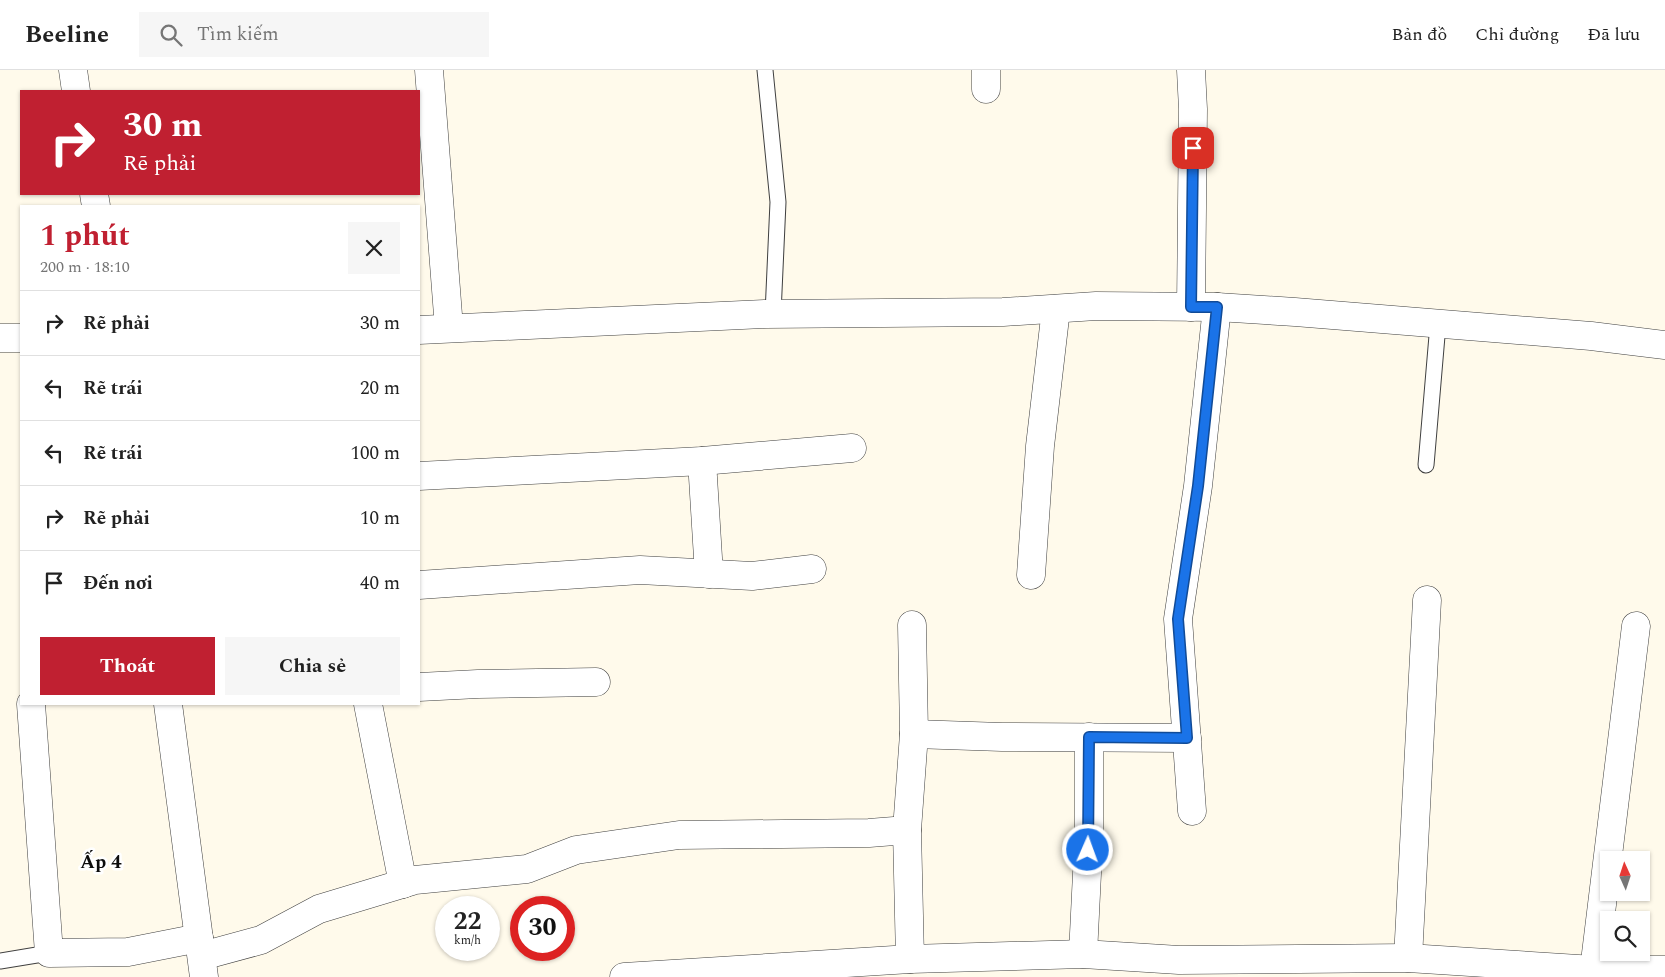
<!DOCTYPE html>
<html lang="vi">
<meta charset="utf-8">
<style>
body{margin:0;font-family:Spectral,serif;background:#f6f6f6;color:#222;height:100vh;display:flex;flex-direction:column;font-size:19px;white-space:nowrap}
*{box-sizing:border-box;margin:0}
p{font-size:16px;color:#767676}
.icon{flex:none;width:28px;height:28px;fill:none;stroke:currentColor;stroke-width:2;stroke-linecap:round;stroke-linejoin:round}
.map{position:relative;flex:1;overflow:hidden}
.side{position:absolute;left:20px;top:135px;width:400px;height:500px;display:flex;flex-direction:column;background:#fff;border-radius:0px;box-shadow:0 1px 4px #0004}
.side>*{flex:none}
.hud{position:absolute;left:20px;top:20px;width:400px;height:105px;border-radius:0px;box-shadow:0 1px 4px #0004;background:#c02031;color:#fff;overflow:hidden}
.needle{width:32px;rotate:357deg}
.controls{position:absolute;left:1600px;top:781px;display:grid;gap:10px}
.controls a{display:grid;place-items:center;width:50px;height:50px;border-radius:0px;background:#fff;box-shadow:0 1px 4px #0004;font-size:25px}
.speed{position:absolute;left:435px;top:826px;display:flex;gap:10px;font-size:25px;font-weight:700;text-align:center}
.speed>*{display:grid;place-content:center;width:65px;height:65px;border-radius:50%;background:#fff;box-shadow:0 1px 4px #0004;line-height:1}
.speed small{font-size:12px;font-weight:400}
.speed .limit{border:8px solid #d22;background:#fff;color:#111}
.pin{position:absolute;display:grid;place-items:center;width:42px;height:42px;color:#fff;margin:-21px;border-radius:10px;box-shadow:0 2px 8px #0006}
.me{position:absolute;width:55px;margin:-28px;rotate:2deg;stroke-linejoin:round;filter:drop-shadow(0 0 4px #0008)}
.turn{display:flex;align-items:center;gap:18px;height:105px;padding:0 20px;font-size:22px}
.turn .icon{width:65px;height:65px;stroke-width:2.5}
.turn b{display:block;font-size:35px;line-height:42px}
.round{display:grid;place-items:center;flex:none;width:52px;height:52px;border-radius:0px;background:#f6f6f6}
.summary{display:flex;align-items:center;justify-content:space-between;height:85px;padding:0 20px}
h1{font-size:30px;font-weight:700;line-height:38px;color:#c02031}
.button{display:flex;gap:10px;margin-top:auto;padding:10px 20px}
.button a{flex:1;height:58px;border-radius:0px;background:#c02031;color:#fff;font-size:20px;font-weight:700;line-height:58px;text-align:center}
.button a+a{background:#f6f6f6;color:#222}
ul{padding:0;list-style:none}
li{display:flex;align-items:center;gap:15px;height:65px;padding:0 20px;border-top:1px solid #e0e0e0}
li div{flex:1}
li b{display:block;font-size:19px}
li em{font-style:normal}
header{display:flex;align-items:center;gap:30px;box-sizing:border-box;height:70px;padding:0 25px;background:#fff;border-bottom:1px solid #e0e0e0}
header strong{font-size:24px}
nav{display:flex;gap:28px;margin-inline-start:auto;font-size:18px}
.search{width:350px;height:45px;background:#f6f6f6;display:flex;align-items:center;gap:12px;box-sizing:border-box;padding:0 18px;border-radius:0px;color:#767676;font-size:19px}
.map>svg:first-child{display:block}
</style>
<header>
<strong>Beeline</strong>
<div class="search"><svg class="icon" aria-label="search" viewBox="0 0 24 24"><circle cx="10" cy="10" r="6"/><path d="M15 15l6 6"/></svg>Tìm kiếm</div>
<nav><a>Bản đồ</a><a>Chỉ đường</a><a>Đã lưu</a></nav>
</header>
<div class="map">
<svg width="1665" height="907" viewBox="0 0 1665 907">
<rect width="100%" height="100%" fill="#fffaeb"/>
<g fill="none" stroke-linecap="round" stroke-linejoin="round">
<g stroke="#3f3f3f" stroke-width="17">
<g id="service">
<polyline points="765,0 778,132 773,244"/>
<polyline points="1426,395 1438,254"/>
<polyline points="0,891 49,883"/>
</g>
</g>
<g stroke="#3f3f3f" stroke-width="29">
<g id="minor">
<polyline points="73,0 76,21"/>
<polyline points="429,0 449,258"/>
<polyline points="986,19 986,0"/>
<polyline points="94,124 96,136"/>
<polyline points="1191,237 1193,39 1191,0"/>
<polyline points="419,260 765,244 1003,242 1096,236 1217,237 1295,242 1591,266 1665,275"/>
<polyline points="0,268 21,268"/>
<polyline points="702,391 709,504"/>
<polyline points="419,406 702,391 852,378"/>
<polyline points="1031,505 1040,376 1056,239"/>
<polyline points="419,515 640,500 752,506 812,499"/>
<polyline points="419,617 478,614 596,612"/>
<polyline points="31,634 49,883 128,882 199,868"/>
<polyline points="168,634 204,907"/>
<polyline points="368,634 403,814"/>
<polyline points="914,664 1002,667 1187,668"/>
<polyline points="1192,741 1178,549 1198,416 1217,237"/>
<polyline points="907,760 914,664 912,555"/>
<polyline points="1083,884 1089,763 1089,667"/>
<polyline points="202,886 261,870 319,839 415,810 527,799 576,780 679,765 869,763 907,760 910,889"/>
<polyline points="1408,888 1427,530"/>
<polyline points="1594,900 1636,556"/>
<polyline points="624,907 910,889 1083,884 1179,890 1408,888 1594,900 1665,900"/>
</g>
</g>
<use href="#service" stroke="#fff" stroke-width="15"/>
<use href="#minor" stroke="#fff" stroke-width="28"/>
</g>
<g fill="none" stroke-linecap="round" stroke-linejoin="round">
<g stroke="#114b97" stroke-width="12">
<polyline id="route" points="1088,780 1089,667 1187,668 1178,549 1198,416 1217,237 1191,237 1193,78"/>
</g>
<use href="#route" stroke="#1a73e8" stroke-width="9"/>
</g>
<g text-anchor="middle" stroke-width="5" stroke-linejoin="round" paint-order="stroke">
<g font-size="19" font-weight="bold" fill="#0c0c0c" stroke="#fff">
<text x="101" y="798">Ấp 4</text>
</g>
</g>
</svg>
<div class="controls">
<a><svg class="needle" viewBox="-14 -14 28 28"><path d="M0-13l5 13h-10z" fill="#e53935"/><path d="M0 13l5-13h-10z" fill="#767676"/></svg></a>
<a><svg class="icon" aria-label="search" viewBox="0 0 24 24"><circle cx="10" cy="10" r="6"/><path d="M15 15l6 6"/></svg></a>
</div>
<div class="speed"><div>22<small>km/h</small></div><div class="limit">30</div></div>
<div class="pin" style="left:1193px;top:78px;background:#d93025"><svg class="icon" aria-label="arrive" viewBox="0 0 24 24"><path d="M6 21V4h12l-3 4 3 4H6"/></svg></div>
<svg class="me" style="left:1088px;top:780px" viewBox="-20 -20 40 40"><circle r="17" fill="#1a73e8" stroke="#fff" stroke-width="3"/><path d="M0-11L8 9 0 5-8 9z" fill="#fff"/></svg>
<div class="hud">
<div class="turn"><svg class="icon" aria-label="right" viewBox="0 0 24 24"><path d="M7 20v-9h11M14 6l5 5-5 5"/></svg><div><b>30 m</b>Rẽ phải</div></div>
</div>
<section class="side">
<div class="summary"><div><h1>1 phút</h1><p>200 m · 18:10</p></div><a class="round"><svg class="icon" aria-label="close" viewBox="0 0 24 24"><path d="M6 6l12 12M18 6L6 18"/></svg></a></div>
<ul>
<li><svg class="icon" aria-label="right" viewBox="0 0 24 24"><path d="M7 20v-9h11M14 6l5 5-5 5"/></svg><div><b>Rẽ phải</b></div><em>30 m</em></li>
<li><svg class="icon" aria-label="left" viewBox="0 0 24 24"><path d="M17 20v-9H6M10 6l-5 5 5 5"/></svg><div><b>Rẽ trái</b></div><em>20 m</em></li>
<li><svg class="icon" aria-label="left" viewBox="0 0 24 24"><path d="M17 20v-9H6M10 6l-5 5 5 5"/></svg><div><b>Rẽ trái</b></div><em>100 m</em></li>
<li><svg class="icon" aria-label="right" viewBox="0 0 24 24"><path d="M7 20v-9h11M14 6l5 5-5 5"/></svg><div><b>Rẽ phải</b></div><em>10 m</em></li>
<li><svg class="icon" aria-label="arrive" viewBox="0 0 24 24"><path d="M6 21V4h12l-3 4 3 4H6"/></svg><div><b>Đến nơi</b></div><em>40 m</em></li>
</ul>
<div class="button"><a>Thoát</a><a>Chia sẻ</a></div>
</section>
</div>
